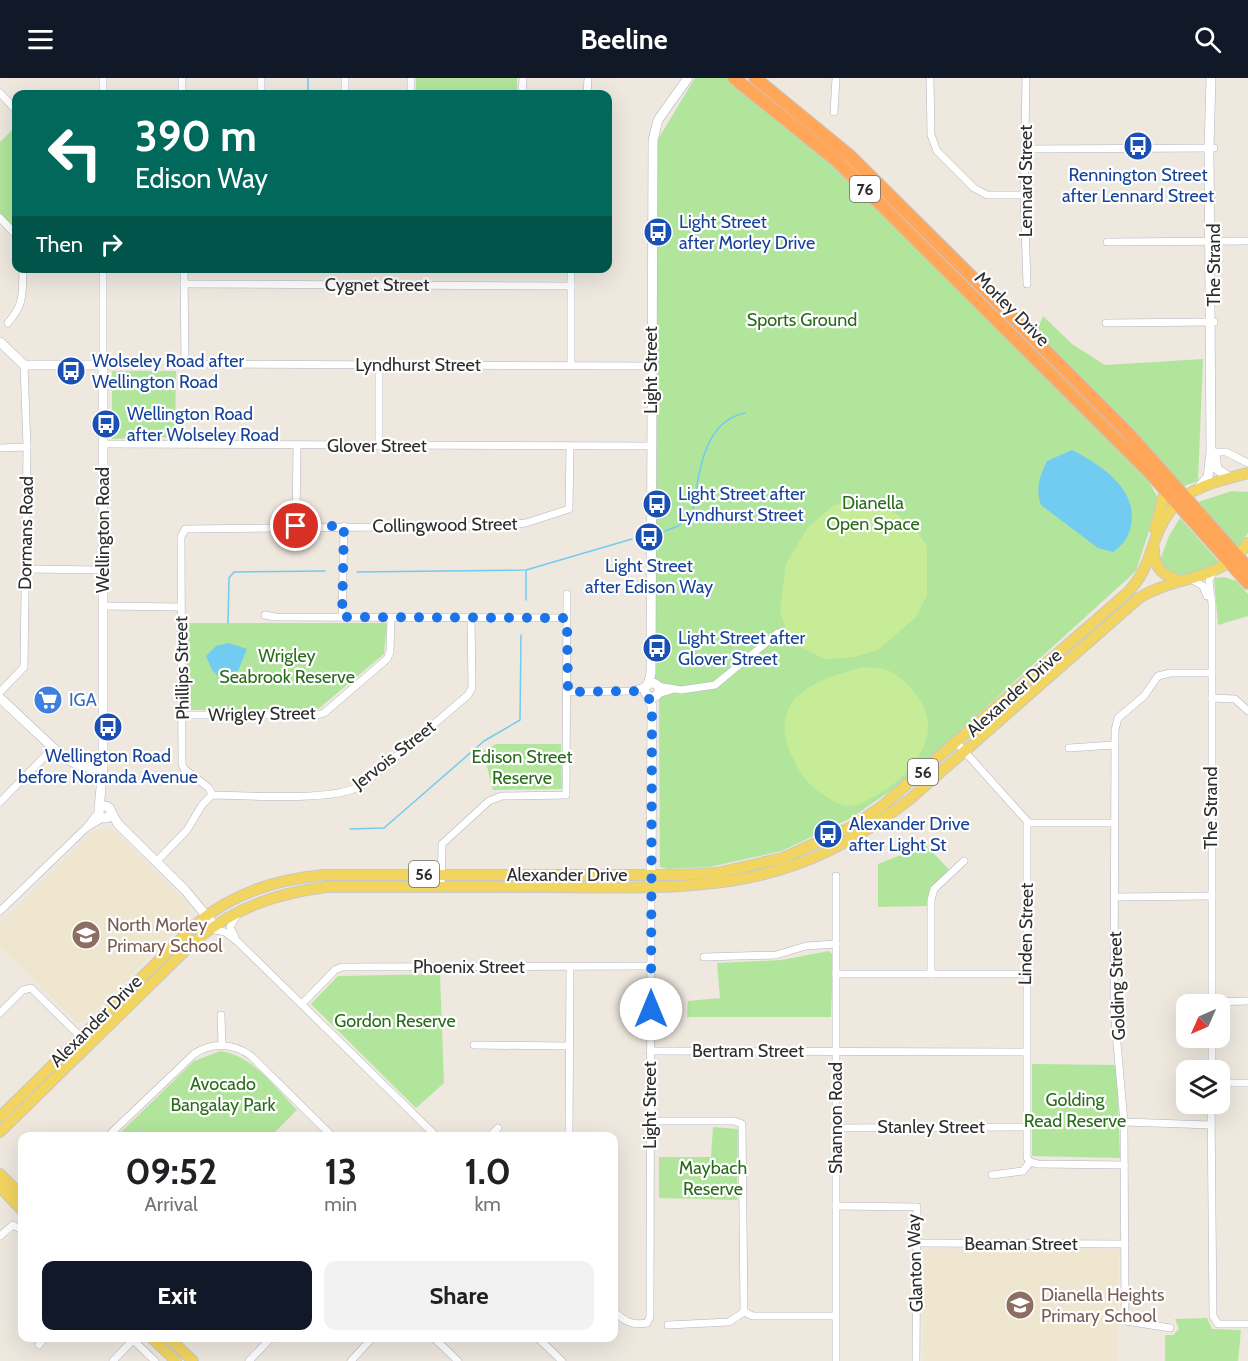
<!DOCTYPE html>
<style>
body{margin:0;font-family:Cabin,sans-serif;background:#f2f2f2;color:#202124;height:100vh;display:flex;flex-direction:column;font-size:22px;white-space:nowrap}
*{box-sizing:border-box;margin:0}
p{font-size:20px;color:#757577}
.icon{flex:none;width:33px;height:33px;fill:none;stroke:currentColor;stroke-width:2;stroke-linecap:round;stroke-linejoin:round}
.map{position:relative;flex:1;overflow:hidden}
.side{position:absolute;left:18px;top:1054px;width:600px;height:210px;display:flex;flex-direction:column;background:#fff;border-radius:12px;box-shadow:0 6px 24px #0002}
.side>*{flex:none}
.guide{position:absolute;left:12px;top:12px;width:600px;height:183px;border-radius:12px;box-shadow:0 6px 24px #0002;background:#00695c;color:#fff;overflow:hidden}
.needle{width:39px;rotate:225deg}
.tools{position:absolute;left:1176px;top:916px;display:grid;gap:12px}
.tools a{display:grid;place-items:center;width:54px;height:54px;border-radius:12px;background:#fff;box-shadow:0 6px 24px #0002;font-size:30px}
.pin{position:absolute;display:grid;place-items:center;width:51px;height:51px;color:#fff;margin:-26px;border:3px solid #fff;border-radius:50%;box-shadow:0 2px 6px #0007}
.me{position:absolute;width:66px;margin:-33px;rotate:0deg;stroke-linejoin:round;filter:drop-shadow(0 0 4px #0008)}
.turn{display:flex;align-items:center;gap:21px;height:126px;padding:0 24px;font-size:27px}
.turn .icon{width:78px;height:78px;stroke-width:2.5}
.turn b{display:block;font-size:42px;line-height:51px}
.then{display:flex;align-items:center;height:57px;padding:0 24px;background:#0003;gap:12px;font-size:22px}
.eta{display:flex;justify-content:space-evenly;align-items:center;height:102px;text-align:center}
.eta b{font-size:36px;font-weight:700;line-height:42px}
.cta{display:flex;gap:12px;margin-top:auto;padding:12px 24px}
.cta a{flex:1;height:69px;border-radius:12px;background:#111827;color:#fff;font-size:24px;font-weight:700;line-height:69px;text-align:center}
.cta a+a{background:#f2f2f2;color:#202124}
header{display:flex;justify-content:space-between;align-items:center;height:78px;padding:0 24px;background:#111827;color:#fff;font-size:27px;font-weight:700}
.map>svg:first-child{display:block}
</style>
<header><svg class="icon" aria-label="menu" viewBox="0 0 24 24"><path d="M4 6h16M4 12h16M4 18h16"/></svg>Beeline<svg class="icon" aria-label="search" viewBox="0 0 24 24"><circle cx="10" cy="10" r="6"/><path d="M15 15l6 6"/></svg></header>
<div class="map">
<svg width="1248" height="1283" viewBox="0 0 1248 1283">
<rect width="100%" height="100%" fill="#eee8df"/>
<g fill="#efe6cf">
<polygon points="96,751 112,751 189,827 190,839 84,943 77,944 0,869 0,845"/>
<polygon points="923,1171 1119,1171 1117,1283 923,1283"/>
</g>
<g fill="#b2e59c">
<rect x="416" y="0" width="101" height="16"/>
<polygon points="695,0 727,0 820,73 1149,404 1159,422 1136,493 906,702 851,740 782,773 710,789 668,791 660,789 659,621 655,606 657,63"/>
<polygon points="16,48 16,157 0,140 0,64"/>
<polygon points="1043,238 1072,266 1105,287 1203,281 1198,403 1184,408 1036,255"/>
<polygon points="112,293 176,293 175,359 112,361"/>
<polygon points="1232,413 1248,414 1248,455 1238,470 1198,424"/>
<polygon points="1180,440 1220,485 1184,498 1168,497 1160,482 1169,458"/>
<polygon points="1224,499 1236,503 1248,516 1248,538 1218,547 1214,500"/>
<polygon points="186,545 387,545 384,576 317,632 187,632"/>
<polygon points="496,666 561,666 562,711 493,712 483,673"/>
<polygon points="926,767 950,793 933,810 928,828 878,829 878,786"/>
<polygon points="829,873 833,877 831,939 687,939 688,923 720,920 717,885 781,882"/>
<polygon points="440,896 444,1005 416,1030 311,926 338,898"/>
<path d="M220 973C254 978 273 1008 297 1032L270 1059H116L194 983Z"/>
<polygon points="1032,986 1117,987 1120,1080 1032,1078"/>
<polygon points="713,1049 738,1051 737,1122 659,1120 659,1079 711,1079"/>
<polygon points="1207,1240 1212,1251 1241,1252 1238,1283 1165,1283 1165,1257 1173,1257 1179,1251 1175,1241"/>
</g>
<g fill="#c6ec98">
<polygon points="866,424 889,430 915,451 927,468 927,517 916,539 878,572 855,579 825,581 794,566 786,551 780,534 786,486 808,449 834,427"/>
<path d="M864 589C871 590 881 589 887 592 907 601 928 625 928 648 928 678 899 706 875 718 866 723 856 729 845 728 838 727 827 719 821 715 808 708 799 693 793 680 764 620 816 601 864 589Z"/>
</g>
<g fill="#72cbf0">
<path d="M1072 372C1101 387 1138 411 1131 447 1129 459 1122 468 1113 474L1098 470 1041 427C1035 410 1040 398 1047 383Z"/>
<polygon points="229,565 247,571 238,593 218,598 212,592 206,578 216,568"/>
</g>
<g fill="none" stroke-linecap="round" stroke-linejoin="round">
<g stroke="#72cbf0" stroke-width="1.5">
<polyline points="308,16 308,0"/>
<path d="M665 453 678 448 692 437C699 400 701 344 745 335"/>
<polyline points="357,494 526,492 632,461"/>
<polyline points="526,522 526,493"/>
<polyline points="228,545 229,500 234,494 325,493"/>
<polyline points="350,751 384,750 484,663 520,642 521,557"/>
</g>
<g stroke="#b3b5c0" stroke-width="8">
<g id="street">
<polyline points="103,0 103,16"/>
<polyline points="411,0 411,16"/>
<polyline points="930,0 931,57 937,73 974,110 987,117 1024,117"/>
<polyline points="1026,0 1024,117 1027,206"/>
<polyline points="0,15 16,32"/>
<polyline points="182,16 182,0"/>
<polyline points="261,16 261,0"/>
<polyline points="345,16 345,0"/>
<polyline points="522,16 523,0"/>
<polyline points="587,16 588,0"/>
<polyline points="834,34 836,0"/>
<polyline points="1026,71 1214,70"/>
<polyline points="0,140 16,157"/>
<polyline points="1107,164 1248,163"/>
<polyline points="184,190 185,286 651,288"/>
<polyline points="184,206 571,208"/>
<path d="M8 245C25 225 22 216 23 190"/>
<polyline points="1106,245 1214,244"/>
<polyline points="103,287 103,190"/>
<polyline points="571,287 571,190"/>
<polyline points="103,366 651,368"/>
<polyline points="379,368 379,287"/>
<polyline points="0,370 27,369"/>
<polyline points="1211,374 1226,374 1248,385"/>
<polyline points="296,448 297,367"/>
<polyline points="25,491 102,492"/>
<polyline points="1191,501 1203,508 1207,518"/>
<polyline points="103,528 181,529"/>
<polyline points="265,537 275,539 567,540"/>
<polyline points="342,539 344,448"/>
<polyline points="657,608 681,612 715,607 778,555"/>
<polyline points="0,614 24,589 27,369 24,287"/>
<polyline points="568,614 633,613 646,608"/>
<polyline points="658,616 671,612"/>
<polyline points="1212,620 1235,621 1248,633"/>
<polyline points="183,637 317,637 324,635 387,581 390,574 391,540"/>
<polyline points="957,665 1027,743 1027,1080 1030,1084 1038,1086 1124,1087"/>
<polyline points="1069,670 1114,667"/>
<polyline points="212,717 209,710 184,691 182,686 181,459 185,451 497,448 526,445 569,431 570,369"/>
<polyline points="0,724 53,670"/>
<polyline points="1028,745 1114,745"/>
<polyline points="87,749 98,735"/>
<path d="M157 783 187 752 202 727 212 717C249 717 336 725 364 706L468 617 472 610 471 540"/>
<polyline points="441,809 442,766 489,723 502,718 566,717 567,516"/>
<polyline points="1115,819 1210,818"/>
<polyline points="0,833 87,749 103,740"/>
<polyline points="211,851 225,854 238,864 437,1059"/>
<polyline points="235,859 230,849 236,839"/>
<polyline points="704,879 776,877 806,868 836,866"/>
<polyline points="836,896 1026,896"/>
<polyline points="931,896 931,822 934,811 964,783"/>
<polyline points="1212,924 1248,923"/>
<polyline points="302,926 335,892 342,889 651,888"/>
<polyline points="1212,927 1212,526 1209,503 1213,494"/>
<polyline points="0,935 23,912 31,910 89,967"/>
<polyline points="221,937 222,967"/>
<polyline points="1212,960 1212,993"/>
<polyline points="474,967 568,968"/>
<polyline points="650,973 1026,974"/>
<polyline points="1220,1005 1248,1005"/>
<polyline points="1211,1026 1213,1238 1218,1246 1248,1246"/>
<polyline points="650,1043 734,1043 742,1046 744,1234"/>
<polyline points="1124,1044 1211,1047"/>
<polyline points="836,1050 1026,1049"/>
<path d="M107 1059 194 976C212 964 234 965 251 978L333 1059"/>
<polyline points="489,1059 498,1050"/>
<polyline points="569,1059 570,889"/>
<polyline points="992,1097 1023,1093 1030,1084"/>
<polyline points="836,1128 917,1129 916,1283"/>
<polyline points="0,1158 13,1147 22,1152"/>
<polyline points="917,1165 1125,1166"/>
<path d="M614 1233C624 1243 632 1248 647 1245L650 1239 651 810"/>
<polyline points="744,1234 753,1238 835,1238"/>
<polyline points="668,1247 729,1244 744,1234"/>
<polyline points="1170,1250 1126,1243 1125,1238 1124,1044 1114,932 1115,652 1118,640 1144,618 1158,598 1170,595 1211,595"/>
<polyline points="131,1260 155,1283"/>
<polyline points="434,1260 458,1283"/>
<polyline points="538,1260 562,1283"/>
<polyline points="39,1267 44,1260"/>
<polyline points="113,1283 133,1262"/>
<polyline points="249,1283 271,1260"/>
<polyline points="351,1283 372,1260"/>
<polyline points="836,1283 836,798"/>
</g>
</g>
<g stroke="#b3b5c0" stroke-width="10">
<g id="secondary">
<polyline points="0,264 24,287 103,287 103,688 99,731"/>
<polyline points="1215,377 1217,391 1230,400"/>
<polyline points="1199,409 1208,399 1211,374 1209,70 1211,0"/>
<circle cx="652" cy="612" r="7"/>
<polyline points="648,607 651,595 653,62 658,42 688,0"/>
<polyline points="648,618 652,628 651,810"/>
<polyline points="0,620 63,679 78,687 102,692"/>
<circle cx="105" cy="734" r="6"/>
<polyline points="111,734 118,746 185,812 214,847"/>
</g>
</g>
<g stroke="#c8c8c8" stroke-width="12">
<g id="primary">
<polyline points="1155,451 1165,413"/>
<path d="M1154 472C1154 491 1163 497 1180 503"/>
<path d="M0 1039 196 846C233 815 277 801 324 797H680L717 795 783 780 851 749 881 729 1127 515C1143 499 1148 483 1155 462 1172 413 1203 407 1248 395"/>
<path d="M0 1054 197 861C237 829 277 815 327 809 402 809 476 809 550 809 697 810 788 817 910 721L1139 520C1177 496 1219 505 1248 465"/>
<polyline points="0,1096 22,1118"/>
<polyline points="0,1109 22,1132"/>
<polyline points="152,1260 176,1283"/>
<polyline points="169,1260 193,1283"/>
</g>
</g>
<g stroke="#c8c8c8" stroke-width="14">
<g id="highway">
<polyline points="734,0 837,83 1150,395 1248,505"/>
<polyline points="755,0 850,78 958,185 1128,355 1248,490"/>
</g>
</g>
<use href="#street" stroke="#fff" stroke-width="7"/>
<use href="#secondary" stroke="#fff" stroke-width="9"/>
<use href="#primary" stroke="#f2d460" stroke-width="10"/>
<use href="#highway" stroke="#ffa659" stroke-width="12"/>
</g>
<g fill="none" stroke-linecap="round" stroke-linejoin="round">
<polyline stroke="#1a73e8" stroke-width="10" stroke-dasharray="0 18" points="296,448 344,448 342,539 567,540 568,614 633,613 648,618 652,628 651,931"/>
</g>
<defs>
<g id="bus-disc" transform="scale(1.5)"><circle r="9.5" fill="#1a4fb4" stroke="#fff"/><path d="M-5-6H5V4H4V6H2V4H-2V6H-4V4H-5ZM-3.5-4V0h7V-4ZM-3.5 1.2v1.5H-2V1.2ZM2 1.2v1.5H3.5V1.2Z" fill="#fff"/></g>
<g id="supermarket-disc" transform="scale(1.5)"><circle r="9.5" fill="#3f7fe0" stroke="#fff"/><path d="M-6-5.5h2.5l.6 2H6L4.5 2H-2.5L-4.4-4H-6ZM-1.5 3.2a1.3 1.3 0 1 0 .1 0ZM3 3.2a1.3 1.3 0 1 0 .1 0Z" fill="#fff"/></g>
<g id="school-disc" transform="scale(1.5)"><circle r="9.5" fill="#8d6e63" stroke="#fff"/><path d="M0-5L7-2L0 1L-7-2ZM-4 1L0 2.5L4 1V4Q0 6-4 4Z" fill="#fff"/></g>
</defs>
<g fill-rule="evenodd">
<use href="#bus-disc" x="1138" y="68"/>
<use href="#bus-disc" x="658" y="154"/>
<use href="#bus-disc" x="71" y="293"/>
<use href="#bus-disc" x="106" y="346"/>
<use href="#bus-disc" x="657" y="426"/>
<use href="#bus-disc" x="649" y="459"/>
<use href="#bus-disc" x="657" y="570"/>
<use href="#supermarket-disc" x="48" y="622"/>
<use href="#bus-disc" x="108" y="649"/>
<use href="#bus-disc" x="828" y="756"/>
<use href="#school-disc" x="86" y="857"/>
<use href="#school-disc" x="1020" y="1227"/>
</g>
<g text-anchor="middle" stroke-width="4.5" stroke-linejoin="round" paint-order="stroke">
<g fill="#fff" stroke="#6c6c6c" stroke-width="1.5">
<rect x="850" y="98" width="30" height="26" rx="4.5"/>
<rect x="908" y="681" width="30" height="26" rx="4.5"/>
<rect x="409" y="783" width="30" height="26" rx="4.5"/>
</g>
<g font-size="16" font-weight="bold" fill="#2d2d2d">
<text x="865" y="117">76</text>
<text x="923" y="700">56</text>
<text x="424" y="802">56</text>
</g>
<g font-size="18" fill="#164399" stroke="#fff" text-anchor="start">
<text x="1138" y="103" text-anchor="middle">Rennington Street<tspan x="1138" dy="21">after Lennard Street</tspan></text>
<text x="679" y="150">Light Street<tspan x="679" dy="21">after Morley Drive</tspan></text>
<text x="92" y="289">Wolseley Road after<tspan x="92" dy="21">Wellington Road</tspan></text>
<text x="127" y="342">Wellington Road<tspan x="127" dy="21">after Wolseley Road</tspan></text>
<text x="678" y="422">Light Street after<tspan x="678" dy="21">Lyndhurst Street</tspan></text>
<text x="649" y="494" text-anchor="middle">Light Street<tspan x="649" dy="21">after Edison Way</tspan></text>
<text x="678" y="566">Light Street after<tspan x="678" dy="21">Glover Street</tspan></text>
<text x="108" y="684" text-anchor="middle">Wellington Road<tspan x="108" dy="21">before Noranda Avenue</tspan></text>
<text x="849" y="752">Alexander Drive<tspan x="849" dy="21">after Light St</tspan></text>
</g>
<g font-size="18" fill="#2d2d2d" stroke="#fff">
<text transform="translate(1026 103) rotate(-90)" y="6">Lennard Street</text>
<text transform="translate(1214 187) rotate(-90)" y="6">The Strand</text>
<text x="377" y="213">Cygnet Street</text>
<text transform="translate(1012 231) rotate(45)" y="6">Morley Drive</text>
<text x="418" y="293">Lyndhurst Street</text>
<text transform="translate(651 292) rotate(-90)" y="6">Light Street</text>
<text x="377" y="374">Glover Street</text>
<text transform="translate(445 447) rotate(-1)" y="6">Collingwood Street</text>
<text transform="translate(103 452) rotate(-90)" y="6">Wellington Road</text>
<text transform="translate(26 455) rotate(-89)" y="6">Dormans Road</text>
<text transform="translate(182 590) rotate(-91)" y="6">Phillips Street</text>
<text transform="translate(1014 615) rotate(-42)" y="6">Alexander Drive</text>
<text transform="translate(262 636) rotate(-1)" y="6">Wrigley Street</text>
<text transform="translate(394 677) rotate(-38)" y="6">Jervois Street</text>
<text transform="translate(1211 730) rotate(-90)" y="6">The Strand</text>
<text x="567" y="803">Alexander Drive</text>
<text transform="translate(1026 856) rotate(-89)" y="6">Linden Street</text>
<text x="469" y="895">Phoenix Street</text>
<text transform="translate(1117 908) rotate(-92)" y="6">Golding Street</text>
<text transform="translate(96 943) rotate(-45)" y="6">Alexander Drive</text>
<text x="748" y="979">Bertram Street</text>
<text transform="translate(650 1027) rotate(-90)" y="6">Light Street</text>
<text transform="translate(836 1040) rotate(-90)" y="6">Shannon Road</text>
<text x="931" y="1055">Stanley Street</text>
<text x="1021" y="1172">Beaman Street</text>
<text transform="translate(915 1185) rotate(-92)" y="6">Glanton Way</text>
</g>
<g font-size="18" fill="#296c1a" stroke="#fff">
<text x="802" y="248">Sports Ground</text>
<text x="873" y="431">Dianella<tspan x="873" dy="21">Open Space</tspan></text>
<text x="287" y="584">Wrigley<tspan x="287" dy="21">Seabrook Reserve</tspan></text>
<text x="522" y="685">Edison Street<tspan x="522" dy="21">Reserve</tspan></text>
<text x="395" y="949">Gordon Reserve</text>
<text x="223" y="1012">Avocado<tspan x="223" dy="21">Bangalay Park</tspan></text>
<text x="1075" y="1028">Golding<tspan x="1075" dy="21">Read Reserve</tspan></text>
<text x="713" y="1096">Maybach<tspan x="713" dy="21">Reserve</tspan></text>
</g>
<g font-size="18" fill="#366cbe" stroke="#fff" text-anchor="start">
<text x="69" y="628">IGA</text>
</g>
<g font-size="18" fill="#785e54" stroke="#fff" text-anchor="start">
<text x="107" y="853">North Morley<tspan x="107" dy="21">Primary School</tspan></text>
<text x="1041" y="1223">Dianella Heights<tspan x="1041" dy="21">Primary School</tspan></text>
</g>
</g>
</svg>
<div class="tools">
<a><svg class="needle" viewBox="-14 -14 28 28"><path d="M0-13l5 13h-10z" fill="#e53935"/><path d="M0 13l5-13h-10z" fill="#757577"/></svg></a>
<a><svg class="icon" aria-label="layers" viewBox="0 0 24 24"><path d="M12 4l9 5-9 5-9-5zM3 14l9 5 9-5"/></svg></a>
</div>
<div class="pin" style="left:296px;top:448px;background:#d93025"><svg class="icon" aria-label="arrive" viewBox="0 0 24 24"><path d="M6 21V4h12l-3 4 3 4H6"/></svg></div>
<svg class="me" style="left:651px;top:931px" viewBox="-20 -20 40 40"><circle r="19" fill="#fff"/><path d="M0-13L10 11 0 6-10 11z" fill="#1a73e8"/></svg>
<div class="guide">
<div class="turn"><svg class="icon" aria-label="left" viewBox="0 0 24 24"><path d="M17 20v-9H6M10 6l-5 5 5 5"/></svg><div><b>390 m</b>Edison Way</div></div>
<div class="then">Then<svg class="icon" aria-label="right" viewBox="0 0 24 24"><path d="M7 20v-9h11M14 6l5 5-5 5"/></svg></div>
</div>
<section class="side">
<div class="eta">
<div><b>09:52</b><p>Arrival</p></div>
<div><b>13</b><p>min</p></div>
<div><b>1.0</b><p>km</p></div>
</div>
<div class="cta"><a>Exit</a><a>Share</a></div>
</section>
</div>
